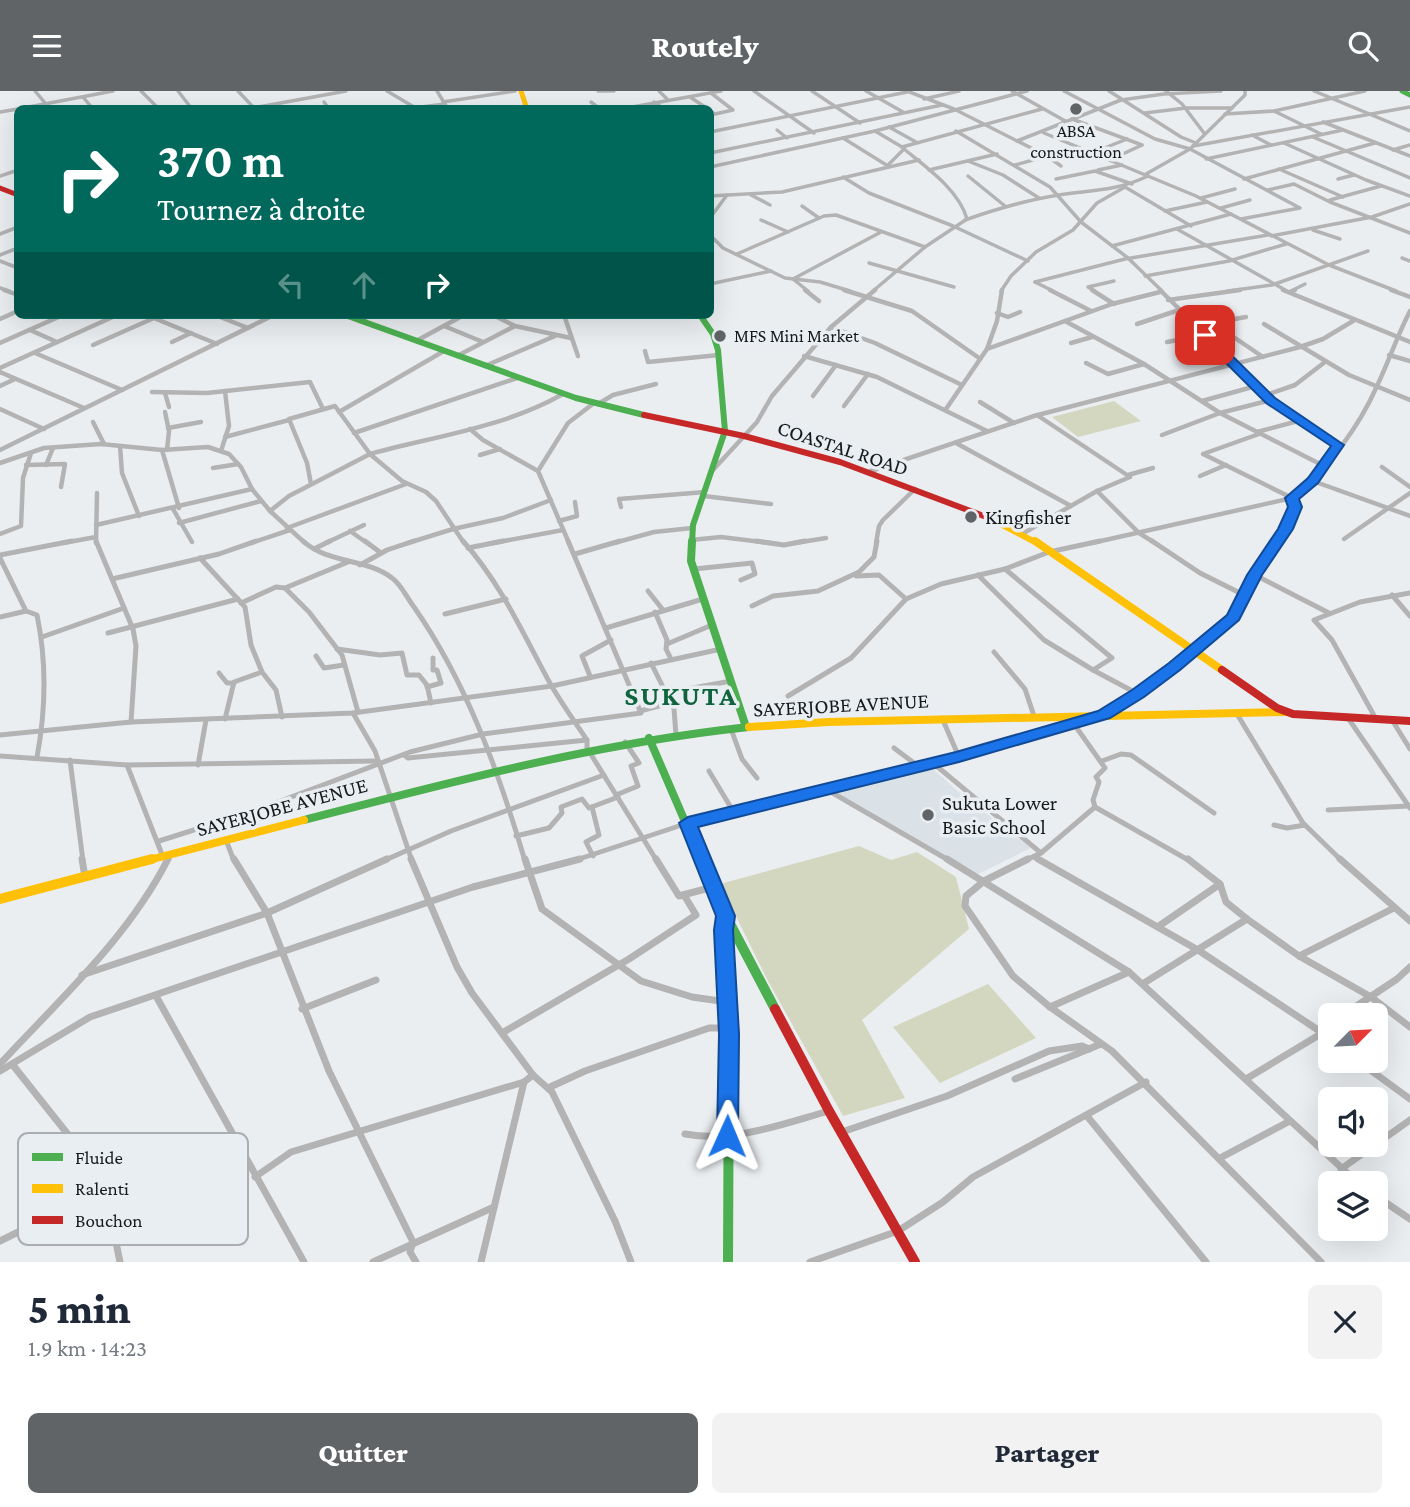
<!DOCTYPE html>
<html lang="fr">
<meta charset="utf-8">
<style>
body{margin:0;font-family:"Crimson Pro",serif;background:#f2f2f3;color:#1f2937;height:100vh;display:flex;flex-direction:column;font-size:26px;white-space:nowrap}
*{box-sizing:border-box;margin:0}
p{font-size:23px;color:#747a83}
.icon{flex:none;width:38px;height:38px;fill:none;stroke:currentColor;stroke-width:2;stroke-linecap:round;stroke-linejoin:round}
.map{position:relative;height:1171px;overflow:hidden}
.details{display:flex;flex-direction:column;background:#fff;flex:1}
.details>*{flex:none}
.top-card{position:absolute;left:14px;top:14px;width:700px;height:214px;border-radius:10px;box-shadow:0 7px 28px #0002;background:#00695c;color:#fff;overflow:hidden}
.needle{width:46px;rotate:66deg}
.controls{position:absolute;left:1318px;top:912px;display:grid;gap:14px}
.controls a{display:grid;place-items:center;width:70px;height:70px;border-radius:10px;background:#fff;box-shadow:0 7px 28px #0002;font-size:35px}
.pin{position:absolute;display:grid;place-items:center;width:60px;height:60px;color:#fff;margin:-30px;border-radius:14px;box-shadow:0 4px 10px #0006}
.me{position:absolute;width:77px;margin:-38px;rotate:1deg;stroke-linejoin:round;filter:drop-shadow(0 0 5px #0008)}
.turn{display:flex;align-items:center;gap:24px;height:147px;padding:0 28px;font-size:32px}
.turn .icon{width:91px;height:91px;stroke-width:2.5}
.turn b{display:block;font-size:49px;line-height:60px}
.lanes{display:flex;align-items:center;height:66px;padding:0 28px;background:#0003;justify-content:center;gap:35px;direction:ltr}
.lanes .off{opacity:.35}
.round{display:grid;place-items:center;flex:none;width:74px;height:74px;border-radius:10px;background:#f2f2f3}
.head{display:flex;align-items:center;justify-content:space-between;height:119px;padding:0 28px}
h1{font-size:42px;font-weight:800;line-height:52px}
.cta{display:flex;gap:14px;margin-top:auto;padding:14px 28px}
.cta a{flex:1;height:80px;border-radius:10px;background:#616466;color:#fff;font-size:28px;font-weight:800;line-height:80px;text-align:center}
.cta a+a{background:#f2f2f3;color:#1f2937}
header{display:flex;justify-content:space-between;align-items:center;height:91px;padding:0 28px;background:#616466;color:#fff;font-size:32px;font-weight:800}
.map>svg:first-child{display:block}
</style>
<header><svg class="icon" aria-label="menu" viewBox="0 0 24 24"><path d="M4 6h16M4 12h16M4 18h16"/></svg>Routely<svg class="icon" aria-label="search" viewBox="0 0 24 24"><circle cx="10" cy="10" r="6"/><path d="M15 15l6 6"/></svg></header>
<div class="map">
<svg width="1410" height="1171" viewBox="0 0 1410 1171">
<rect width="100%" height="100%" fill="#ebeef1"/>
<polygon fill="#dae2e8" points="933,678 962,704 1031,757 976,784 832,704"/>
<g fill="#d4d7bf">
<polygon points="1114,310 1141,330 1078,346 1052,326"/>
<polygon points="859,755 891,769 917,761 956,786 969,838 862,929 905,1007 843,1025 767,888 720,793"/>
<polygon points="988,893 1036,947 940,992 893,936"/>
</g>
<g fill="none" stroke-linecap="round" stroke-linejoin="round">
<g stroke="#b4b3b4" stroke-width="3.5">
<polyline points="35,0 50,18"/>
<polyline points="141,0 159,18"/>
<polyline points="178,0 192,18"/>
<polyline points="238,0 255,18"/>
<polyline points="387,0 414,16"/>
<polyline points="437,0 448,18"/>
<polyline points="598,0 614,0"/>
<polyline points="659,0 668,9"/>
<polyline points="754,0 814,42"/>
<polyline points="812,0 860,32"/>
<polyline points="866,0 903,21"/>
<polyline points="907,0 954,18 1047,65 1061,75"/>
<polyline points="1012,0 1067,31"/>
<polyline points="1064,0 1155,48 1190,58 1300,117 1241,128"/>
<polyline points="1109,0 1181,46 1196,52"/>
<polyline points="1166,0 1182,13 1204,42"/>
<polyline points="1314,0 1410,40"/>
<polyline points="83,6 93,18"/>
<polyline points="690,6 708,18"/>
<polyline points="924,8 959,0"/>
<polyline points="324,11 329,18"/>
<polyline points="443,11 515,0"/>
<polyline points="591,11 600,18"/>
<polyline points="654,11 664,18"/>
<polyline points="18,18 113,0"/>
<polyline points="248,18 346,0"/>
<polyline points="405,18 445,13"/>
<polyline points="621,18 721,0"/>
<polyline points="710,20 715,23 733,19 711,2"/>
<polyline points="1274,20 1321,43"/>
<polyline points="0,21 18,18"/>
<polyline points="1145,22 1186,17 1232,17"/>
<polyline points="1225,23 1274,20 1365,0"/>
<polyline points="1072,28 1142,54"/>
<polyline points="1323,31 1410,65"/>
<polyline points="889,36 916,51"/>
<polyline points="777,39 787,47"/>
<polyline points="875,40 902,56"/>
<polyline points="956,40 1050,96 1081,131 1128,167 1162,200"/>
<polyline points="710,41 907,1"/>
<polyline points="1044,42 1196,105 1329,174 1396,200"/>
<polyline points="1252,44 1271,54"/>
<polyline points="1313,46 1410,87"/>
<polyline points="843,47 888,75"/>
<polyline points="1017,50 1121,9 1164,3 1221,0"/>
<polyline points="1284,52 1366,89 1410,105"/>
<polyline points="1193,55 1410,16"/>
<polyline points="1393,59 1410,54"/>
<polyline points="710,62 942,14"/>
<polyline points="1092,62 1127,48"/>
<polyline points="1206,68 1343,39"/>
<polyline points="1110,69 1142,54"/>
<polyline points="968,70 1003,84 1039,107"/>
<polyline points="1015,74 1047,65"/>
<polyline points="887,75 904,58 902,56 1042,18"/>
<polyline points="710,76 875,40 1027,0"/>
<polyline points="1279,78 1343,106"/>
<polyline points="929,79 997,63"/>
<polyline points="1098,79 1122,74"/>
<polyline points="0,85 18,79"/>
<polyline points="968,85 1005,115"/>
<polyline points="843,86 869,102 953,135 1028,170"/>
<polyline points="1056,88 1095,80 1132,93"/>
<polyline points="1244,88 1375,52"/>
<polyline points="1338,88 1354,84"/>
<polyline points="1268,99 1294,93 1330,111 1410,142"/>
<polyline points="751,104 770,114"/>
<polyline points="710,105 782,101 919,69"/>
<polyline points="1201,107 1235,98"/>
<polyline points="1330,109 1381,95"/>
<polyline points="802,115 819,127"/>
<polyline points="1221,117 1250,109"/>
<polyline points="1165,120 1207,111"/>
<polyline points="710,127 727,104"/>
<polyline points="761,129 788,141"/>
<path d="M965 129C996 118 1027 109 1059 104 1092 99 1117 100 1148 85L1146 83 1190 58 1245 4V0"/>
<polyline points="1177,138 1287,200"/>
<polyline points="1313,139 1340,148"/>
<polyline points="0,143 18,136"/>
<polyline points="710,144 723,157 785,187 820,191 850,200"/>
<polyline points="1271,145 1372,126 1410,113"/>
<polyline points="1112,155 1231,123"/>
<polyline points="737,163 824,125 836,124 925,156"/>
<polyline points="0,164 18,157"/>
<polyline points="1402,167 1410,170"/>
<polyline points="0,170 18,177"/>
<polyline points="869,172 954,196"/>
<polyline points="1145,185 1229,170 1286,153"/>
<polyline points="1035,191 1125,168 1268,144"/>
<polyline points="1035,191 1053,200"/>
<polyline points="710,193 771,180"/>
<polyline points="0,197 9,200"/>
<polyline points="808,200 793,188 881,141"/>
<path d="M873 200 925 156 967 128C959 99 926 76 904 58"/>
<polyline points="1001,200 1011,185 1036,161 1073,139 1097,112 1125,96 1191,135"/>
<polyline points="1095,200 1088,196 1114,190"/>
<polyline points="1228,200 1272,194 1368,160"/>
<polyline points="1291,200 1305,193"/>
</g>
<g stroke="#b4b3b4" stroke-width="4.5">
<polyline points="4,199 18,204"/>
<polyline points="805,199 819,210"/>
<polyline points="844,199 912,220 979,267"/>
<polyline points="1050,199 1091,220"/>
<polyline points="1092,199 1114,213"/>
<polyline points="1160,199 1271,309 1338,354"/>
<polyline points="1283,199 1410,251"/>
<polyline points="1391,199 1410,206"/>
<polyline points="1290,201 1295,199"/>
<polyline points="1168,209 1240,199"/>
<polyline points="997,222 1008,226 1020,221"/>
<polyline points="215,224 248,237"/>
<polyline points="493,224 515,235 571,247"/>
<polyline points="564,224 578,265"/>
<polyline points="0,228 18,220"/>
<polyline points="360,230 370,224"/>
<polyline points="1065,230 1144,273 1220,322 1324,375"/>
<polyline points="1137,233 1179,219"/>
<polyline points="1264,233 1349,284 1410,309"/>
<polyline points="444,235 483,251"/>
<polyline points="1195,235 1246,226"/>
<polyline points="831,236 875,252 962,294"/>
<polyline points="30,239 57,251"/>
<polyline points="416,250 464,224"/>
<polyline points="1211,250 1235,247 1263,266"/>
<polyline points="172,251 191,242"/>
<polyline points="1167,251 1205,244"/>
<polyline points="0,252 63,224"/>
<polyline points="1071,252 1092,246"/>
<polyline points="93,254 154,227 217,253"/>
<polyline points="987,258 1112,213 1160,201"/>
<polyline points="645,260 648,271 719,264"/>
<polyline points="35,262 122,299"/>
<polyline points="1389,264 1410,270"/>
<polyline points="457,265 515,235"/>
<polyline points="804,265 877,286 987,340"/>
<polyline points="1086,272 1108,283 1144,273"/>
<polyline points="485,275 555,245"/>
<polyline points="0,277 117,224"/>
<polyline points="0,281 84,317"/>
<polyline points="0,295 15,288"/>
<polyline points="152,301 207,302 310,291 323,318"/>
<polyline points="165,302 169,316"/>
<polyline points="1266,304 1295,294 1325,271"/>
<polyline points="813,305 836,274"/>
<polyline points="1202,310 1256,295"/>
<polyline points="980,311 1014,332"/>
<polyline points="598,313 613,304 656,293"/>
<polyline points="844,315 868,283"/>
<polyline points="0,318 44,338"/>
<polyline points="946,318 987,258 997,230 1002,199"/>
<polyline points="165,321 169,340 167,359"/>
<polyline points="339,321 444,260"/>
<polyline points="93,331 104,353"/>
<polyline points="168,337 201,331"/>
<polyline points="470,338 483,349 538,380"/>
<polyline points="1257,341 1298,330"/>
<polyline points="354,342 517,287"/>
<polyline points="1162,344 1220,322 1271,309"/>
<polyline points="225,346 289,329"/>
<polyline points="956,352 1071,415"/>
<polyline points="120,355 122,382 139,425"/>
<polyline points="0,359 274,224"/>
<polyline points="162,359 179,417"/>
<polyline points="221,360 229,335 225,300"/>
<polyline points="480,364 500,358"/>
<polyline points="0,372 44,357 101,353 162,359 208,356 229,363 241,376 252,398 270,420 305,452"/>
<polyline points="26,374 65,373 61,396"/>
<polyline points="46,374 53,357"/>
<polyline points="1382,376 1410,396"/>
<polyline points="213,377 238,373"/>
<polyline points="713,379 757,331 772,305 831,236 875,199"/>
<polyline points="868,381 1034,325 1300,256 1323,248 1353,230"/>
<polyline points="1128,384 1153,377"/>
<polyline points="1200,385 1226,374"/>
<polyline points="1313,390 1410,425"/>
<polyline points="1097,400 1139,442 1155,452"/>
<polyline points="704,405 771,413"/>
<polyline points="621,416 619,408 705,401"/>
<polyline points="173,418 192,451"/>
<polyline points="270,420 289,405 370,363 335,315 289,328 307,372 311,393"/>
<polyline points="559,430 577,425 575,411"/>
<polyline points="179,432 261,410"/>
<polyline points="96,434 252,398"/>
<polyline points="287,437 406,393"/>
<polyline points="453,438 503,427 551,409"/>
<polyline points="350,440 367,452"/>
<polyline points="0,443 21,435 23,387 31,362"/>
<polyline points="1022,443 1097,400 1130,386 1037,324"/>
<polyline points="1344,448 1410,402"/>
<polyline points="691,449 721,446 770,452"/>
<polyline points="63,452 96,446"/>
<polyline points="96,452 97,402"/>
<polyline points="251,452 290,439"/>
<polyline points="326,452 364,434"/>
<polyline points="408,452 453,438"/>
<path d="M464 452 436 410 426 401 402 390 370 363C435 345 503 337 563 303"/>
<polyline points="493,452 563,439"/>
<polyline points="569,452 538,380 568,332 594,312"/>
<polyline points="614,452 654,441 692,437"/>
<polyline points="795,452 826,447"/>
<polyline points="876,452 879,435 883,429 915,398"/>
<polyline points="1092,452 1292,407 1203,363 1259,343"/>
<path d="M1275 452 1295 416 1292 407C1327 379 1359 336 1377 295 1389 270 1397 245 1410 220"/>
</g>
<g stroke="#b4b3b4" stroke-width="5">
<polyline points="96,450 133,538 136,555 131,631"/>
<path d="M303 450C328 473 366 467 392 487 401 493 407 507 414 516 467 592 499 682 525 770"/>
<polyline points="365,450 381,462"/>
<path d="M463 450C502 494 523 543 551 594 562 613 575 631 587 649V657L657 770"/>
<polyline points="756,450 784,454 805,450"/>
<polyline points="1152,450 1200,482 1244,504"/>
<polyline points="468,457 503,450"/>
<polyline points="314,458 330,450"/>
<polyline points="575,463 620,450"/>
<polyline points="0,464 72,450"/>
<path d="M0 467 26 520 37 524C47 572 46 618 37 666"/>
<polyline points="200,467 245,516 251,554 262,581 276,599 282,626"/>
<polyline points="360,474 387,459 414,450"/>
<polyline points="694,478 752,472 755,483 741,489"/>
<polyline points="1005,478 1112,567 1093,579 1138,603"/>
<polyline points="978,484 1044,549 1093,579"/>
<polyline points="1255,484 1329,522"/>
<polyline points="856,485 879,484 906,508"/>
<polyline points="112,488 219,463 256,450"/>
<polyline points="285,497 348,471"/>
<polyline points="648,500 663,519"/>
<polyline points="1392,504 1410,525"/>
<polyline points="241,512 276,496 285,497 309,521 342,564 358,621"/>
<polyline points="752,515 773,505 818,500 859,481 874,466 877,450"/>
<polyline points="655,521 667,549 666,558 671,568"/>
<polyline points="445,523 506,508"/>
<polyline points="0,526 26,520"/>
<polyline points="606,537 703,508"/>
<polyline points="108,542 238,508"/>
<polyline points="42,546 124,517"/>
<polyline points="667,553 712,534"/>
<polyline points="337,558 380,564 402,562 407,584 419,584 427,594 431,612"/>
<polyline points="994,561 1025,598 1034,625"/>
<polyline points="316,565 324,577 344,574"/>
<polyline points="651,572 674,618 676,644"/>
<polyline points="219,582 227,592 234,592"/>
<polyline points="590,585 582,565 611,549"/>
<polyline points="427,596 441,592 437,579 433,579 433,567"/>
<polyline points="666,602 731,590"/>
<polyline points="788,605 851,567 906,508 941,493 1005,478 1049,461 1100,450"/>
<polyline points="640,620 670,612"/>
<polyline points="353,622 375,660 412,770"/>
<polyline points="1237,623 1303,732 1342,770"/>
<polyline points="1101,624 1138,603 1193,562 1233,526 1276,450"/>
<polyline points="942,627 959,666"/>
<polyline points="1348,627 1410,717"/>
<polyline points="225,628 234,591 262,581"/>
<polyline points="1376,628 1332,549 1314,529 1360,511 1410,502"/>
<polyline points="1392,629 1410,658"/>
<polyline points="1074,633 1105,677 1096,686 1099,691 1093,709 1095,716"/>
<polyline points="731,638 742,668 757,687"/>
<polyline points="0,644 131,631 353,622 552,595 721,558"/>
<polyline points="894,657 918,675"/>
<polyline points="404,664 408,667 587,649"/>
<polyline points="0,665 127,674 374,670"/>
<polyline points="70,669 83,770"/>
<polyline points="1102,670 1121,663 1131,664 1214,722"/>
<polyline points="933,672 1041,762"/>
<polyline points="127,674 163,766"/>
<polyline points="198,674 206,629"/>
<polyline points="709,680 733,720"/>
<polyline points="824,697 950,770"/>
<polyline points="616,704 638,695 631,675 639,672 625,651"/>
<polyline points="592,716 599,744 586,751 593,765"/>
<polyline points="1328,719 1409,715"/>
<polyline points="1274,734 1287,737 1305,734"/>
<polyline points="516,745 549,737 562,722 561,716 582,708 589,717 618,706"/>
<polyline points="226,749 234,770"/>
<polyline points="159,750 257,719 410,661 483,643 641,622 568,450"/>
<polyline points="1034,766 1041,770"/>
<polyline points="167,770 171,763"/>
<polyline points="383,770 451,740 604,684"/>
<polyline points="573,770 688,732 959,666 1089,628"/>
<polyline points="1024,770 1041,762 1095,716 1190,770"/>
</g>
<g stroke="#b4b3b4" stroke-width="7">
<polyline points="82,768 85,786"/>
<polyline points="234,768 267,822 329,980 413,1151 410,1161 416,1171"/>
<polyline points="411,768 457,876 472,902 533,984 552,1001 615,1130 631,1171"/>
<polyline points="525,768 542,818 641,890 692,906 727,911"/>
<polyline points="656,768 679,805 713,796"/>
<polyline points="947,768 1129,881 1358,1092"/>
<polyline points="1028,768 984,790 966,805 965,815 1013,885 1050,916 1112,960 1321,1171"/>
<polyline points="1038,768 1198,859 1330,947"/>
<polyline points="1188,768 1220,793 1226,811 1247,828 1299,865 1371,906 1410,936"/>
<polyline points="1340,768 1410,830"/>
<polyline points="1159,835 1220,793"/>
<polyline points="1299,865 1394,817"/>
<polyline points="82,884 267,822 387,768"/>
<polyline points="1144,892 1247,828"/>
<polyline points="156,905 304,1171"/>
<polyline points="1050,916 1129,881"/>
<polyline points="302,918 376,889"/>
<polyline points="1343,924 1397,888 1410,876"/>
<polyline points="502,942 629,868 696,824 684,804"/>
<polyline points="1358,970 1410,1008"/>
<path d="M0 973C59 909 128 847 168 768"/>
<polyline points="12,973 97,1080 105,1098 120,1171"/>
<polyline points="0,980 90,926 473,796 580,768"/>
<polyline points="1015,988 1101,953"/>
<polyline points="1246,988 1324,941 1324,937 1330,933"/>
<polyline points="548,997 585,980 709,937 729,937"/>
<polyline points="1087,1025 1206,1171"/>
<polyline points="842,1041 947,1005 1049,960 1082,955 1089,958"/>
<path d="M685 1043C734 1052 782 1033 829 1020"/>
<polyline points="1220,1067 1290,1030"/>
<polyline points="1341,1078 1410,1029"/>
<polyline points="255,1086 291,1061 524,991 533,984"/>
<polyline points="1376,1105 1410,1128"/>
<polyline points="0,1150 105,1098"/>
<polyline points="373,1171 494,1116"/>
<polyline points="481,1171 524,991"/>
<polyline points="810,1171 898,1140 943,1111 973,1086 1146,991"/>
</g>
<polyline stroke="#4caf50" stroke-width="5" points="1402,0 1410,4"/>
<g stroke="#4caf50" stroke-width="6">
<polyline points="345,224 576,307 644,324"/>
<polyline points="692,452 693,434 725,340 718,259 713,243 700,224"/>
</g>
<g stroke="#4caf50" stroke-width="8">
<polyline points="692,450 691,470 746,636"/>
<polyline points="649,647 702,770"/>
<path d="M304 729C451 691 597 652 749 636"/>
</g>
<g stroke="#4caf50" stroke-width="10">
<polyline points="702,768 726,825 775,918"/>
<polyline points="726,825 723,839 729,943 728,1171"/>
</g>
<polyline stroke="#ffc107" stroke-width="5" points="521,0 527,18"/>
<polyline stroke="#ffc107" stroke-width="6" points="989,427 1037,452"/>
<g stroke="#ffc107" stroke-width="8">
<polyline points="1035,450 1222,579"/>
<polyline points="749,636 828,631 1286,621"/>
<polyline points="145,770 304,729"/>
</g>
<polyline stroke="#ffc107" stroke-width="10" points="0,808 152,768"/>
<polyline stroke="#c62828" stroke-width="5" points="0,97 18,104"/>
<polyline stroke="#c62828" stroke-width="6" points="644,324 744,345 840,371 989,427"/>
<polyline stroke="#c62828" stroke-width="8" points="1222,579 1277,617 1293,623 1410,630"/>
<polyline stroke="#c62828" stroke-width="10" points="775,918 829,1020 915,1171"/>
</g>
<polygon fill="#1a73e8" stroke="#114b97" stroke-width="2" points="1205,241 1209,242 1275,307 1344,354 1318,392 1299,408 1302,416 1293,438 1262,484 1239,529 1180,579 1144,606 1110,627 959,671 698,736 735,825 733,839 739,943 738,1045 735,1052 727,1054 720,1052 717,1045 719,943 714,839 716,825 679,732 688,726 956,661 1098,620 1132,599 1169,572 1227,524 1247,484 1278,438 1288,416 1285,407 1308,387 1331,355 1266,312 1201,247 1199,244"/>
<g fill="#616466" stroke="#e9eef3" stroke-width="2.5">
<circle cx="1076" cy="18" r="7"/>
<circle cx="720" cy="245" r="7"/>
<circle cx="971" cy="426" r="7"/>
<circle cx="928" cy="724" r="7"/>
</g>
<g text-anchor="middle" stroke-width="7" stroke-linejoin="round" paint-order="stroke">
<g font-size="18" fill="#17191b" stroke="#e9eef3">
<text x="1076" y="46">ABSA<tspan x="1076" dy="21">construction</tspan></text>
<text x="734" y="251" text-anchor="start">MFS Mini Market</text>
</g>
<g font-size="21" fill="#17191b" stroke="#e9eef3">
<text transform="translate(843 357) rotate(18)" y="7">COASTAL ROAD</text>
<text transform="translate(841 614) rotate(-3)" y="7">SAYERJOBE AVENUE</text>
<text transform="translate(282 716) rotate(-15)" y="7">SAYERJOBE AVENUE</text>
</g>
<g font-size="21" fill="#17191b" stroke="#e9eef3" text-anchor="start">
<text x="985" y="433">Kingfisher</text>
<text x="942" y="719">Sukuta Lower<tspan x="942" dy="24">Basic School</tspan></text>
</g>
<g font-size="28" font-weight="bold" letter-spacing="2" fill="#0f643d" stroke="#e9eef3">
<text x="681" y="614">SUKUTA</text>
</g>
</g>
<rect x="18" y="1042" width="230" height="112" rx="10" fill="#e9eef3" stroke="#aaaeb2" stroke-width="2"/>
<rect x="32" y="1062" width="31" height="8" fill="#4caf50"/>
<rect x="32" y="1093" width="31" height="9" fill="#ffc107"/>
<rect x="32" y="1125" width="31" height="8" fill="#c62828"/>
<g font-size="19" fill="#17191b">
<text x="75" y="1073">Fluide</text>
<text x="75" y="1104">Ralenti</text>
<text x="75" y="1136">Bouchon</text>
</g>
</svg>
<div class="controls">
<a><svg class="needle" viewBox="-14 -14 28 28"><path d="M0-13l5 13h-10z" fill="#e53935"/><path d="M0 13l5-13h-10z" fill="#747a83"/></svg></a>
<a><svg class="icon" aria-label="sound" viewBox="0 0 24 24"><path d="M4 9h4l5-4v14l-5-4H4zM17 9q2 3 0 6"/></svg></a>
<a><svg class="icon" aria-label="layers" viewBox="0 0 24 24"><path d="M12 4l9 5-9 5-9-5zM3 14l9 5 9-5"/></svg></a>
</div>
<div class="pin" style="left:1205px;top:244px;background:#d93025"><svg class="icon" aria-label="arrive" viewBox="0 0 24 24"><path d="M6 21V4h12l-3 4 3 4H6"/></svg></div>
<svg class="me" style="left:727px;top:1045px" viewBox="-20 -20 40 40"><path d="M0-17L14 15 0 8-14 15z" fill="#1a73e8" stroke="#fff" stroke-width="4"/></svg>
<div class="top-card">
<div class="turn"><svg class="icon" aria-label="right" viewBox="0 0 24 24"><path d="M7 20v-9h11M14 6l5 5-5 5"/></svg><div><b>370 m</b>Tournez à droite</div></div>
<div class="lanes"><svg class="icon off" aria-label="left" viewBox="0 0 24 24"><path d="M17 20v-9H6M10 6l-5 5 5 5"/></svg><svg class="icon off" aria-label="ahead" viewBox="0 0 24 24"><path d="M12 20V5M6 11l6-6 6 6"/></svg><svg class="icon" aria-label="right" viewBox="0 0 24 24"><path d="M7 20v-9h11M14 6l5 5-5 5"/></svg></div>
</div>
</div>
<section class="details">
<div class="head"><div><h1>5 min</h1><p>1.9 km · 14:23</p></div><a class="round"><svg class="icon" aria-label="close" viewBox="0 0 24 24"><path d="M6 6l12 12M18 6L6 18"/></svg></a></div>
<div class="cta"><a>Quitter</a><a>Partager</a></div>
</section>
